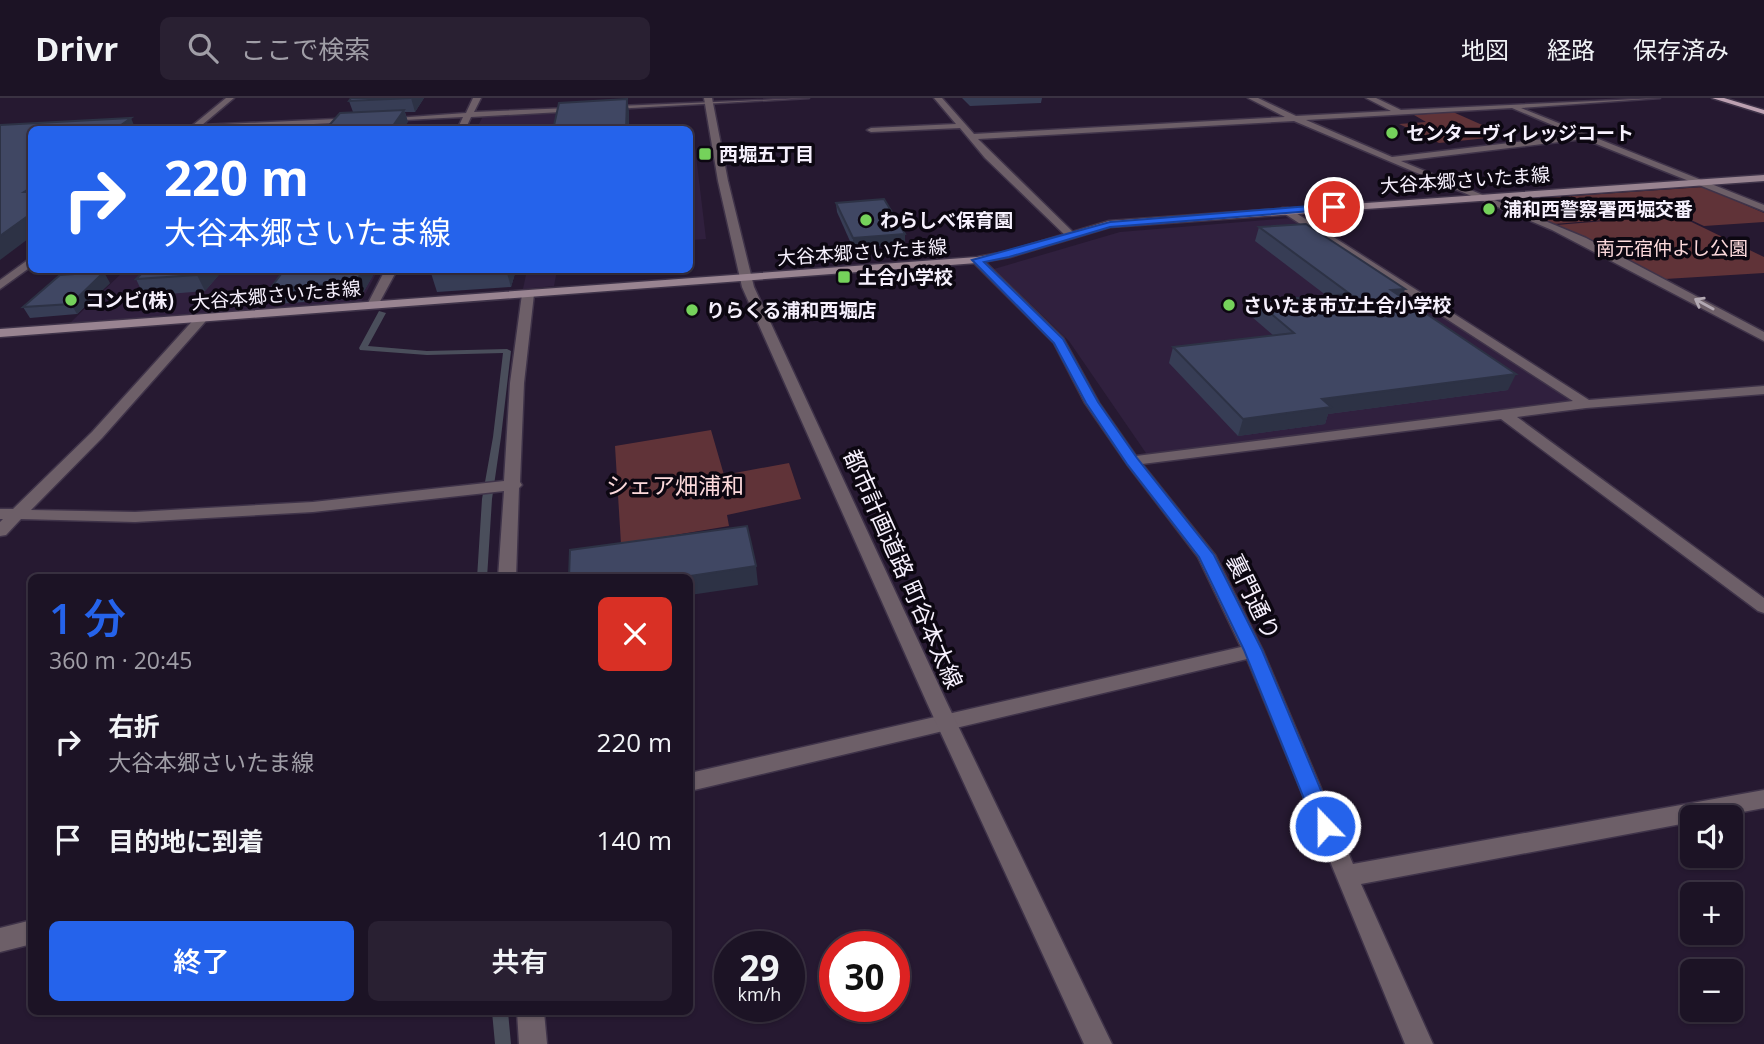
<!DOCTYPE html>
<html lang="ja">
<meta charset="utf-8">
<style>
body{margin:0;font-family:"Open Sans","Noto Sans JP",sans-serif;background:#292032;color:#f1f3f6;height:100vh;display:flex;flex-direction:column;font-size:26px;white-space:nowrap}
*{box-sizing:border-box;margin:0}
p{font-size:23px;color:#a09ea7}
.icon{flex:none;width:38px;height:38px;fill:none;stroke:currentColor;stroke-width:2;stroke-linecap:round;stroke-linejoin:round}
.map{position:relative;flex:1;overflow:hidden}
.drawer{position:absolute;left:28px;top:476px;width:665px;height:441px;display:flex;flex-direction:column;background:#1c1325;border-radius:10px;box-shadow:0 2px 5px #0004,0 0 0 2px #3a3242}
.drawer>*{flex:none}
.guide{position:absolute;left:28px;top:28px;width:665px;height:147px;border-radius:10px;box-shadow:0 2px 5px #0004,0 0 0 2px #3a3242;background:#2563eb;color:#fff;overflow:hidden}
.tools{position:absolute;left:1680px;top:707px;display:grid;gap:14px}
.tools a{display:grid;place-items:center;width:63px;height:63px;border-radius:10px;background:#1c1325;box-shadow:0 2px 5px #0004,0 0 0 2px #3a3242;font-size:35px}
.speed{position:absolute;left:714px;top:833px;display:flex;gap:14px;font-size:35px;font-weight:700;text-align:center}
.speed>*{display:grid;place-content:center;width:91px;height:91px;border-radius:50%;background:#1c1325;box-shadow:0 2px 5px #0004,0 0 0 2px #3a3242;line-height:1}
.speed small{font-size:18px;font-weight:400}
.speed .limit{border:10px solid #d22;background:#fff;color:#111}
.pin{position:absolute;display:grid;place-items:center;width:60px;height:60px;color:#fff;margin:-30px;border:4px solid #fff;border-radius:50%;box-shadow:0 2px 7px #0007}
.me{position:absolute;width:77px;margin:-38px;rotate:338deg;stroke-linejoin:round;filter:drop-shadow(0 0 5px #0008)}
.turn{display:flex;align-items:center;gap:24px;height:147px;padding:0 21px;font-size:32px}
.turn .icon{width:91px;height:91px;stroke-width:2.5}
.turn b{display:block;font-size:49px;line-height:60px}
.round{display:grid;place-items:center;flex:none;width:74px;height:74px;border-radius:10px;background:#292032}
.headline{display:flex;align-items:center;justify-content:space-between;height:119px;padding:0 21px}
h1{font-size:42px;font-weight:600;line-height:52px;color:#2563eb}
.cta{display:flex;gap:14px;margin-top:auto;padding:14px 21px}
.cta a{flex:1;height:80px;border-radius:10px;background:#2563eb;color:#fff;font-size:28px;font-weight:600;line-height:80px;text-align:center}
.cta a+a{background:#292032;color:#f1f3f6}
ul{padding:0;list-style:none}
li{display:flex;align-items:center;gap:21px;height:98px;padding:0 21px}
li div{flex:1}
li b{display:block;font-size:26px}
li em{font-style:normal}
header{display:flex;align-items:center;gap:42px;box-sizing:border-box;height:98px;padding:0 35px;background:#1c1325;border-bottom:2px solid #3a3242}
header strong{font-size:33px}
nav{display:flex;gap:38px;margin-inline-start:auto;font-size:24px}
.search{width:490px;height:63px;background:#292032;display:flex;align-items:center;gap:18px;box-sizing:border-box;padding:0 24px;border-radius:10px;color:#a09ea7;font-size:26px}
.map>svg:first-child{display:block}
</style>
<header>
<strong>Drivr</strong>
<div class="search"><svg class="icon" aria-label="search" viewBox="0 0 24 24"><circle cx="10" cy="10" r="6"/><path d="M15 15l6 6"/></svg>ここで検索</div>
<nav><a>地図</a><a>経路</a><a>保存済み</a></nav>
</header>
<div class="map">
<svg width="1764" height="946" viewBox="0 0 1764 946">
<rect width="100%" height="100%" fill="#261931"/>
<g fill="#30203e">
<polygon points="557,14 553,31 476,32 483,18"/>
<polygon points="690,49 695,49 706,141 690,142"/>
<polygon points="1291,120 1574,303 1148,358 1069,243 994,171 1120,134"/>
<polygon points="125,172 378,172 361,204 70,225"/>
<polygon points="527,172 557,172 554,188 523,191"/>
</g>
<g fill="#603338">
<polygon points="1453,14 1507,38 1439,45 1399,26 1426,24 1414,17"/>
<polygon points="1704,89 1764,115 1764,124 1704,128 1678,116 1554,126 1499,103"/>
<polygon points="1677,117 1764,159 1764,175 1665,181 1556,127"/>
<polygon points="711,332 724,377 789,365 801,401 727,417 729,428 621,446 615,348"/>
</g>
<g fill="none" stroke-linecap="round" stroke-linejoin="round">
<g fill="#4a4e5b" fill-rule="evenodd">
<polygon points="379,213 386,215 368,248 427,253 507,251 511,253 501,339 492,401 487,480 477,480 482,401 493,339 503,255 427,257 360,252 359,250"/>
<polygon points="492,914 508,914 511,946 495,946"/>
</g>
<g stroke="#3f3349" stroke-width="3">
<g id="minor">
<polygon points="226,0 234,0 202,27 357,20 361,22 357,24 187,32"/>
<polygon points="473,0 481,0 474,14 809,0 471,19 465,32 457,32 463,19 385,23 381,21 466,15"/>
<path d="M934 0H942L974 36 1285 19 1248 0H1258L1296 18 1391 13 1366 0H1376L1401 12 1660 0 1521 10 1764 107V113L1584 41 1401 63 1586 140 1764 234V243L1552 132 1294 23 978 41 1075 136 1066 138 985 60 960 30 871 34 867 32 871 30 956 26ZM1512 10 1576 37 1392 59 1306 22Z"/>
<polygon points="1282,110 1288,110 1589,302 1764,288 1764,296 1586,310 1517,319 1764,500 1764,515 1758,513 1501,321 1142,366 1215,457 1263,553 1353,766 1764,692 1764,710 1716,719 1692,719 1692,724 1361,786 1433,946 1405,946 1247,561 690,693 690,675 1241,549 1198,459 1127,366 1085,305 1054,245 973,164 973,160 981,160 1063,240 1099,305 1136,358 1573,303 1282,114"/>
<polygon points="32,159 32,168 0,191 0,182"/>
<polygon points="385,172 397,172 377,209 369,209 367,207"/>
<polygon points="528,193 534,196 524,285 520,384 522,387 519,390 516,480 498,480 504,393 313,414 135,424 21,421 6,437 0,438 0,424 3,421 0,421 0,411 13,411 92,334 197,218 201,217 207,221 205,224 102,340 31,412 135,414 313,404 504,383 510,285 522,196"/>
<polygon points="32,822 32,846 0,854 0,830"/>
<polygon points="517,914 544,914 547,946 519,946"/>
</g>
</g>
<g stroke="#3f3349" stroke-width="3">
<polygon id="tertiary" points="704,0 712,0 728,83 754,189 947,605 1112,946 1084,946 927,605 742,189 718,83"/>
</g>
<g stroke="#3f3349" stroke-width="3">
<polygon id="secondary" points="1764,77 1764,83 1110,129 1010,159 977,165 0,239 0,231 977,159 1005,154 1109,123"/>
</g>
<g stroke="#3f3349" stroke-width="3">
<polygon id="primary" points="1712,0 1724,0 1764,12 1764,16"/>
</g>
<use href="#minor" fill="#6d5f68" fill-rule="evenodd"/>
<use href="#tertiary" fill="#6d5f68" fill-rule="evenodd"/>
<use href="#secondary" fill="#998491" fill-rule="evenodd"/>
<use href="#primary" fill="#bca0b1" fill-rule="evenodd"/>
</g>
<g fill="#373d55">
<polygon points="351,0 424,0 415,14 405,14 408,24 353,14 349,3"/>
<polygon points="962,0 1042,0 1041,5 970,8"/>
<polygon points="836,105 905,146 853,150 837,114"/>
<polygon points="1259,129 1402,199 1508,292 1328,316 1325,326 1238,338 1169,265 1173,249 1274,238 1252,219 1256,203 1327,198 1255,143"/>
<polygon points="223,172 205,193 144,198 136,181"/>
<polygon points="376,172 360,200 276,206 270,191"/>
<polygon points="430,172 516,172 511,189 437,194"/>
<polygon points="110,185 77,216 30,220 23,209"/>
</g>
<g fill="#2d3245">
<polygon points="411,0 424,0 415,14"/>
<polygon points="627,1 629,13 629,32 626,32"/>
<polygon points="404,12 408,24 403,32 390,32"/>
<polygon points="131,20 136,32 114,32"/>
<polygon points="32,115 32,138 0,162 0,138"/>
<polygon points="905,136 905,146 853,150 853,140"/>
<polygon points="202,172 223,172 205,193 197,177"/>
<polygon points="363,172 376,172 360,200 355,185"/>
<polygon points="506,172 516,172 511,189"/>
<polygon points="104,174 110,185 77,216 71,206"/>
<polygon points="1405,191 1400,206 1391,192"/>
<polygon points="1516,276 1508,292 1328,316 1325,326 1238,338 1243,321 1322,301"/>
<polygon points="756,468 758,487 690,497 690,480 677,480"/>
</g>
<g fill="#404763" stroke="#2d3245" stroke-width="2">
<polygon points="351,0 411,0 349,3"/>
<polygon points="627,1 626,32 553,32 559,5"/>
<polygon points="404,12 390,32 325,32 340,15"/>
<polygon points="131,20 114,32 32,32 32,89 24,94 32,94 32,115 0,138 0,27"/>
<polygon points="884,101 905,136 853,140 836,105"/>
<polygon points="1306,126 1405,191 1391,192 1516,276 1322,301 1331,309 1243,321 1173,249 1294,235 1256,203 1350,196 1259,129"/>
<polygon points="145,172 202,172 197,177 136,181"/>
<polygon points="284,172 363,172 355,185 270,191"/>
<polygon points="104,174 71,206 23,209 60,177"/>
<polygon points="747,428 756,468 677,480 569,480 570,452"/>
</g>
<defs><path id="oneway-shaft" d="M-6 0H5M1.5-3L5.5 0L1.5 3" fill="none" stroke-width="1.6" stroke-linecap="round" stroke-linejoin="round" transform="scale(1.75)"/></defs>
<use stroke="#b2a8b2" href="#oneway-shaft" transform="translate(1704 206) rotate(-151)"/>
<polygon fill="#2563eb" stroke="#184099" stroke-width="2" points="1334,106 1338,109 1337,111 1110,129 1009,159 984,164 1063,241 1098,304 1137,360 1214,457 1262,552 1336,728 1332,734 1325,736 1318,734 1315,728 1244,552 1199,459 1127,366 1086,305 1054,245 972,162 1110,124"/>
<g fill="#75d25b" stroke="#0c0711" stroke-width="2.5">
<circle cx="1392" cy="35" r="7"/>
<rect x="698" y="49" width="14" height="14" rx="3.5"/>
<circle cx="1489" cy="111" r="7"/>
<circle cx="866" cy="122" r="7"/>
<rect x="837" y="172" width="14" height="14" rx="3.5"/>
<circle cx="71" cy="202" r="7"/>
<circle cx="1229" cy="207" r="7"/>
<circle cx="692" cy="212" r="7"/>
</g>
<g text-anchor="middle" stroke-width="7" stroke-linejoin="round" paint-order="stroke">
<g font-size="19" font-weight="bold" fill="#f6f0fd" stroke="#0c0711" text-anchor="start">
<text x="1406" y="42">センターヴィレッジコート</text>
<text x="719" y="63">西堀五丁目</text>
<text x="1503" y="118">浦和西警察署西堀交番</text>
<text x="880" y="129">わらしべ保育園</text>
<text x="858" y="186">土合小学校</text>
<text x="85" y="209">コンビ(株)</text>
<text x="1243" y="214">さいたま市立土合小学校</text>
<text x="706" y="219">りらくる浦和西堀店</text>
</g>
<g font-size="19" fill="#f6f0fd" stroke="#0c0711">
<text transform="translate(1465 82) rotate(-4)" y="7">大谷本郷さいたま線</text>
<text transform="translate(862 154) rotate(-4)" y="7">大谷本郷さいたま線</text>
<text transform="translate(276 197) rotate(-5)" y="7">大谷本郷さいたま線</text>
</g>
<g font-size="19" fill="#fcd9db" stroke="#0c0711">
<text x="1672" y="157">南元宿仲よし公園</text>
</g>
<g font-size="23" fill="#fcd9db" stroke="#0c0711">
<text x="675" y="396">シェア畑浦和</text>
</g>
<g font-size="23" fill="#f6f0fd" stroke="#0c0711">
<text transform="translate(903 471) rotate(66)" y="8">都市計画道路 町谷本太線</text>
<text transform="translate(1253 499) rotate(64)" y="8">裏門通り</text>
</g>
</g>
</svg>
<div class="tools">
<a><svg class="icon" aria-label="sound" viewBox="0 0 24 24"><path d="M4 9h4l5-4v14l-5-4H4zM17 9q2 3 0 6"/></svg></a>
<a>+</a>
<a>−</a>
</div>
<div class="speed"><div>29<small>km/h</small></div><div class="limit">30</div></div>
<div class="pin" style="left:1334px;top:109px;background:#d93025"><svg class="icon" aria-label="arrive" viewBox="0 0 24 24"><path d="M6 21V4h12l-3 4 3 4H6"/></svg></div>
<svg class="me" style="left:1325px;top:728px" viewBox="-20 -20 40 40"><circle r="17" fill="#2563eb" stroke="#fff" stroke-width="3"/><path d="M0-11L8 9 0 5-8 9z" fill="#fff"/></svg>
<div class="guide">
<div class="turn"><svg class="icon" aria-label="right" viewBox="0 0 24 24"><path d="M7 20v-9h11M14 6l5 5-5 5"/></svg><div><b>220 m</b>大谷本郷さいたま線</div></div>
</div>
<section class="drawer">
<div class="headline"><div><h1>1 分</h1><p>360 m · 20:45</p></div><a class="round" style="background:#d93025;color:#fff"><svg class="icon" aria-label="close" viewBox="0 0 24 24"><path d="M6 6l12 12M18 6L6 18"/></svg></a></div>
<ul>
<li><svg class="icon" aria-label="right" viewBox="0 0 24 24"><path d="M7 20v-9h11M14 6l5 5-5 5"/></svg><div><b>右折</b><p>大谷本郷さいたま線</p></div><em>220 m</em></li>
<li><svg class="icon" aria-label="arrive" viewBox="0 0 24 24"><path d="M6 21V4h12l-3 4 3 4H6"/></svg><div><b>目的地に到着</b></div><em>140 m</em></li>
</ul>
<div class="cta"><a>終了</a><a>共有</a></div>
</section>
</div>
